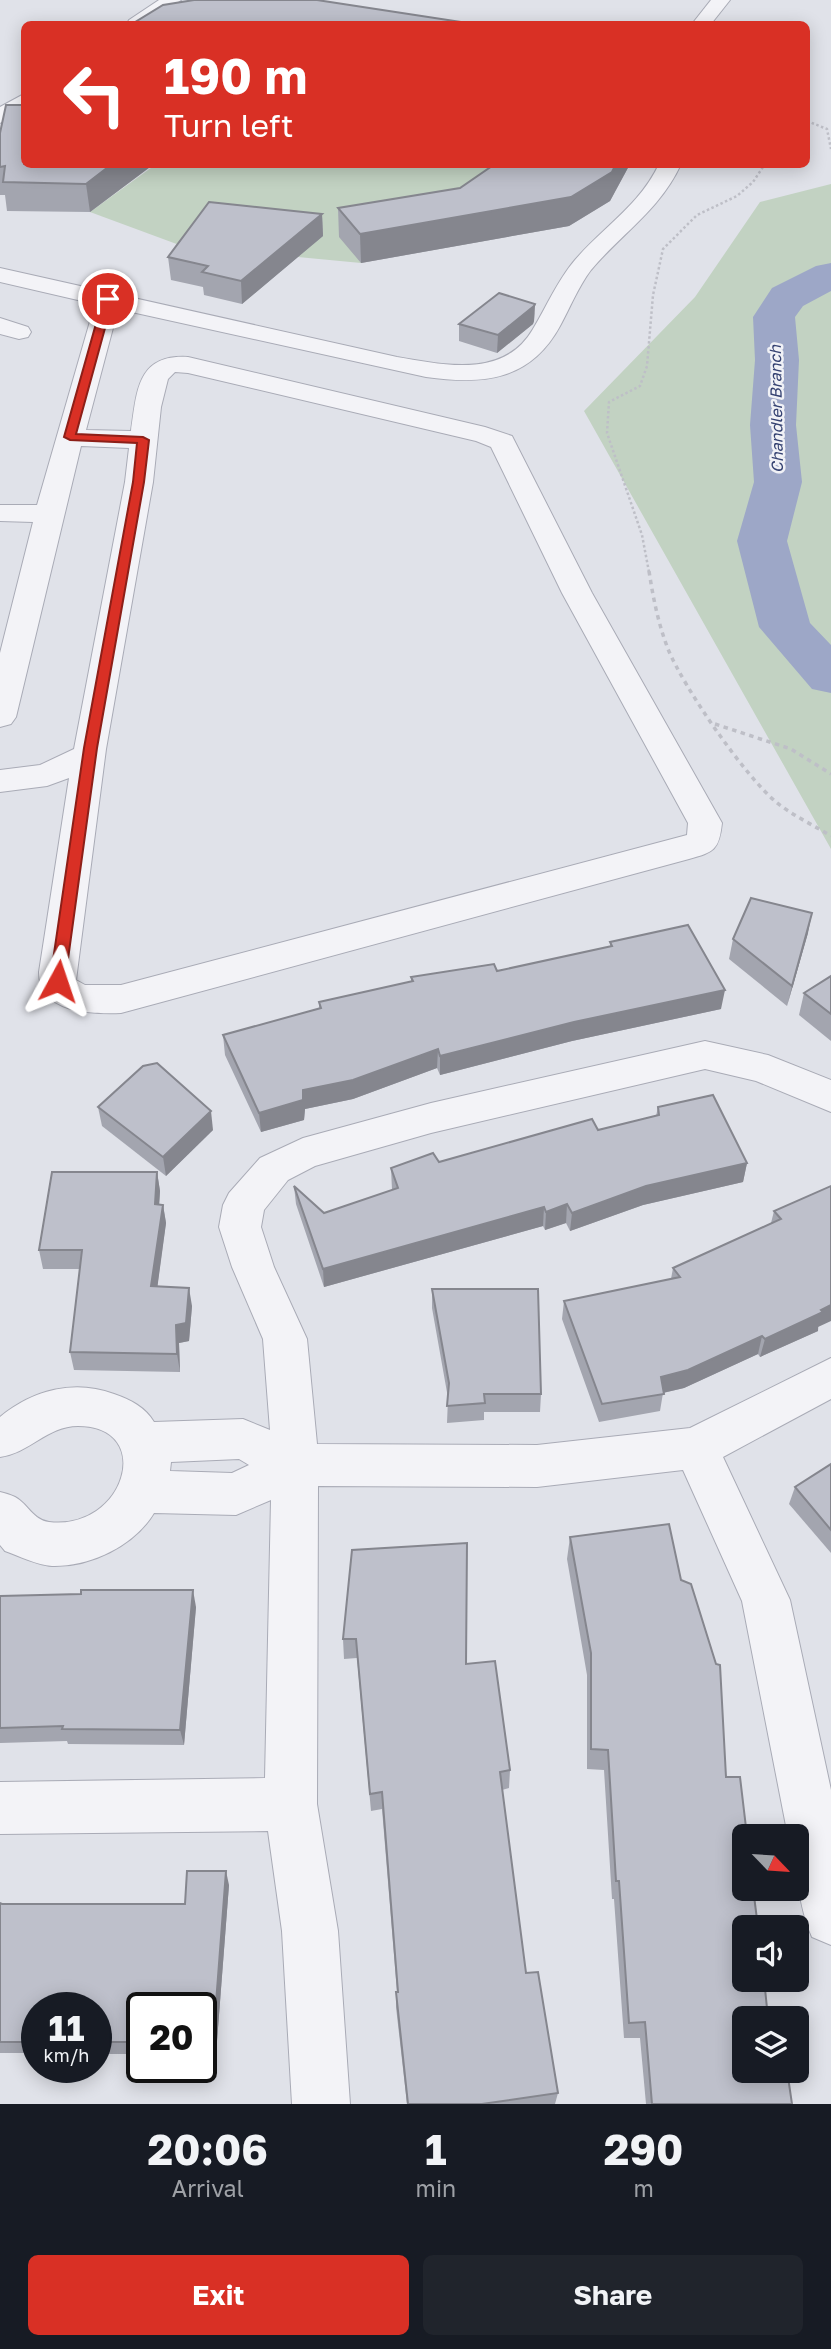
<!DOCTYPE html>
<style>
body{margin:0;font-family:"Golos Text",sans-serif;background:#20242c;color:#f1f3f6;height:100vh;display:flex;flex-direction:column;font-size:26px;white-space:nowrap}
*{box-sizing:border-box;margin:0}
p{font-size:23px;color:#9ea1a6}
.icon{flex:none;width:38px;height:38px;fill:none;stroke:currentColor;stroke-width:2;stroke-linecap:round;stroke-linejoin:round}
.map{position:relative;height:2104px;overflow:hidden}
.drawer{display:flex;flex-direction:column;background:#171b24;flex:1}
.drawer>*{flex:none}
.guide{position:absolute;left:21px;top:21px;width:789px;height:147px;border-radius:10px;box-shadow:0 4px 18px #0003;background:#d93025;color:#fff;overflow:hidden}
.needle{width:46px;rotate:115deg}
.buttons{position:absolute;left:732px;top:1824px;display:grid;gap:14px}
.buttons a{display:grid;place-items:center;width:77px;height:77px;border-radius:10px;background:#171b24;box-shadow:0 4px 18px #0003;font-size:35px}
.speed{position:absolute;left:21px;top:1992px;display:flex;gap:14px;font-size:35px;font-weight:700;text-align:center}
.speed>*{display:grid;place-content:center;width:91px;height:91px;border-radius:50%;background:#171b24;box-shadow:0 4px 18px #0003;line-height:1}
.speed small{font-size:18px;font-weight:400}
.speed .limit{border:4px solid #111;border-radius:10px;background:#fff;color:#111}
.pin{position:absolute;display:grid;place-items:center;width:60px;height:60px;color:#fff;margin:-30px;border:4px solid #fff;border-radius:50%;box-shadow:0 2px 7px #0007}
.me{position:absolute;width:77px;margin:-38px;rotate:5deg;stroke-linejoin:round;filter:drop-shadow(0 0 5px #0008)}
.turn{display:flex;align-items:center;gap:24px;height:147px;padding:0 28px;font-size:32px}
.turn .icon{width:91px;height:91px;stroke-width:2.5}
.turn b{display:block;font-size:49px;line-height:60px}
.eta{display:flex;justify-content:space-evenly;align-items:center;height:119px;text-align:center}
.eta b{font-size:42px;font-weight:700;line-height:49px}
.cta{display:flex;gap:14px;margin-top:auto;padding:14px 28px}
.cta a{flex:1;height:80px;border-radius:10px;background:#d93025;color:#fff;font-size:28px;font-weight:700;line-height:80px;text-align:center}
.cta a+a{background:#20242c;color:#f1f3f6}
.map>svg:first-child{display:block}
</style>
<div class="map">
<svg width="831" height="2104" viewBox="0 0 831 2104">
<rect width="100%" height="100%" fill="#e0e2e9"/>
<g fill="#c2d2c2">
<polygon points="155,165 551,165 361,263 182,246 90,212"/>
<polygon points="831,184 831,849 584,411 695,297 760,202"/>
</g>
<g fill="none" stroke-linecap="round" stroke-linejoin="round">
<polygon fill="#9da7c7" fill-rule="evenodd" points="831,263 831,291 803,306 795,317 799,360 796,425 802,482 787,541 810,623 831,645 831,693 812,689 759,627 737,541 754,482 750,425 755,360 753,317 772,288 816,266"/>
<g stroke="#a9abb6" stroke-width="2">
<g id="minor">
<polygon points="159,0 181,0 148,24 127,24 129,20"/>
<polygon points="711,0 730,0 711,24 692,24"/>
<polygon points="24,94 24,109 0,123 0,107"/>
<path d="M659 164H681C660 210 622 233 591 270 578 287 570 308 560 326 530 381 483 385 426 377L118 309 86 430 131 431C137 391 137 354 188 357L485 427 512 436 592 593 722 823C719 850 714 852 689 859L121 1013C91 1014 39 1013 39 972L69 778 47 786 0 792V770L40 765 74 749 125 482 129 448 81 446 16 717 11 724 0 727V653L33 522 0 521V505H37L95 304 0 282V268L397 357C445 365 504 379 533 329 547 306 557 281 575 260 603 227 640 205 659 164ZM175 372 188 373 476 441 491 447 562 593 688 823 687 835 121 985H85L76 980 106 749 153 482 161 407 168 379Z"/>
<polygon points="0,318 28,327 31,332 28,337 19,339 0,334"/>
<path d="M705 1041 768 1055 831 1080V1112L756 1081 705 1069 431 1133 315 1166 288 1180 264 1210 261 1227 274 1267 307 1339 317 1444 537 1445 690 1428 831 1358V1399L723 1457 790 1600 831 1790V1945L812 1937C798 1904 796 1872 796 1836H788L742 1601 683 1470 537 1487 318 1486 317 1804 338 1931 350 2104H292L282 1931 268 1831 0 1834V1782L265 1778 271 1500 236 1515 154 1513C134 1546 90 1567 52 1566 37 1565 19 1556 5 1551L0 1545V1492C5 1493 11 1495 15 1497 28 1504 33 1520 49 1522 125 1531 156 1426 78 1426 47 1426 30 1453 0 1457V1417C33 1390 74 1379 114 1394 131 1400 145 1407 154 1422L243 1419 270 1430 263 1339 232 1267 219 1227 223 1205 229 1193 260 1158 303 1138 431 1103ZM239 1459 249 1465 232 1473 170 1471 171 1462Z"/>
</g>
</g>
<g stroke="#bebfc7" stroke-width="2.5" stroke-dasharray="2.5 2.5" stroke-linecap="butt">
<polyline points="807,121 827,129 831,149"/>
<polyline points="649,572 642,535 607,433 609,402 640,386 647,366 653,295 663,249 697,215 737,196 753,182 765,164"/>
</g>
<g stroke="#bebfc7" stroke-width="3.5" stroke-dasharray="4.5 4.5" stroke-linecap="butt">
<path d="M649 571C653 597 658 623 668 649 684 688 744 775 776 802 792 815 813 825 831 836"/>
<polyline points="715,724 791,749 831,774"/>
</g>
<use href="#minor" fill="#f3f3f7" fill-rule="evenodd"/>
</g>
<g fill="#a3a5af">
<polygon points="22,105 154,164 90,212 7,211 5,195 0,195 0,133"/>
<polygon points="495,164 630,164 610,201 569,226 361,263 339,237 338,208 460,188"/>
<polygon points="322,214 323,236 242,304 204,295 203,287 171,280 168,257"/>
<polygon points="535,304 534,321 533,324 497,353 459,341 459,324"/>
<polygon points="808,933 787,1006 729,959 733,939"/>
<polygon points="610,942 721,1009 572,1041 440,1075 437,1068 353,1099 305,1109 304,1120 261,1132 225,1055 223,1035 319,1009 319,1002 411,982 411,977 497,971 610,947"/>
<polygon points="831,976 831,1041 799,1015 804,993"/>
<polygon points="98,1107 213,1130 166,1176 102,1126"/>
<polygon points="658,1107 747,1163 743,1182 643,1205 570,1231 566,1223 545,1230 543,1226 324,1287 296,1204 294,1186 324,1213 392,1190 391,1168 439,1162 598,1130 656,1116"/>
<polygon points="157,1172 160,1191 159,1204 163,1205 166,1223 157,1287 192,1306 189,1341 179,1343 180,1372 74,1370 70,1352 80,1269 43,1269 39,1250"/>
<polygon points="831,1186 818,1331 760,1357 758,1354 684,1388 663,1393 660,1411 599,1422 562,1319 564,1301 671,1279 673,1268 771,1223 774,1211"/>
<polygon points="432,1289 541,1394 540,1412 484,1412 484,1420 447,1423 448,1398 432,1308"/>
<polygon points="831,1464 831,1553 789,1504 795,1487"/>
<polygon points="570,1537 681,1580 726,1777 744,2018 792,2104 646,2104 640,2038 624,2038 614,1899 612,1899 604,1770 587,1769 587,1675 567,1559"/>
<polygon points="352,1550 466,1664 510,1770 509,1788 502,1790 526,1973 558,2093 555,2104 407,2104 396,2007 396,1992 397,1992 382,1809 371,1811 357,1658 344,1659 343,1639"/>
<polygon points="0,1596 196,1607 184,1745 68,1744 67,1741 0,1743"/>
<polygon points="229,1885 216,2054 201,2054 201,2007 142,2007 142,2054 96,2054 96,2007 37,2007 37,2053 0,2053 0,1903 2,1904 185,1904"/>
</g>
<g fill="#85868e">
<polygon points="112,164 154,164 90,212 86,184"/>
<polygon points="616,164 630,164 610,201 569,226 361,263 360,234"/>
<polygon points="322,214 323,236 242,304 241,281"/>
<polygon points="535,304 534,321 533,324 497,353 498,335"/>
<polygon points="812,913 808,933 787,1006 792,986"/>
<polygon points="725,990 721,1009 572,1041 440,1075 440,1056 574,1022"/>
<polygon points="438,1049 437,1068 353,1099 305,1109 304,1120 261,1132 259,1113 303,1090"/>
<polygon points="211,1111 213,1130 166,1176 163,1157"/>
<polygon points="747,1163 743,1182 643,1205 570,1231 572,1213 646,1186"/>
<polygon points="157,1172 160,1191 158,1223 155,1204"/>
<polygon points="567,1204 566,1223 545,1230 546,1212"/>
<polygon points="163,1205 166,1223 155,1305 151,1286"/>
<polygon points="544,1207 543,1226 324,1287 323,1269"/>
<polygon points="189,1288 192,1306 189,1341 179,1343 180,1372 177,1354 176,1325"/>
<polygon points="831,1305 831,1321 818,1327 818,1331 760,1357 765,1339"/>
<polygon points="762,1336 758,1354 684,1388 658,1394 661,1377"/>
<polygon points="193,1590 196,1607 184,1745 180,1730"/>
<polygon points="226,1871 229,1885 216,2054 213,2043"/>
</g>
<g fill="#bec0cb" stroke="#85868e" stroke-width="2">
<polygon points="194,0 317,0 474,24 132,24 163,5"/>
<polygon points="24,95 24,164 112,164 86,184 3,182 5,166 0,167 0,133 6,105 22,105 22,96"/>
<polygon points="495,164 616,164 612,172 571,197 360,234 338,208 460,188"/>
<polygon points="209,202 322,214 241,281 202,272 208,266 168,257"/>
<polygon points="499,293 535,304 534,306 498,335 459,324"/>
<polygon points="751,898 812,913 792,986 733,939"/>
<polygon points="688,925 725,990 574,1022 440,1056 438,1049 353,1080 303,1090 303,1100 259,1113 223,1035 321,1008 319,1002 413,981 411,977 494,964 497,971 612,946 610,942"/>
<polygon points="831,976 831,1014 804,993"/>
<polygon points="157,1063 211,1111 163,1157 98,1107 143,1066"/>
<polygon points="713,1095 747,1163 646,1186 572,1213 567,1204 546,1212 544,1207 323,1269 294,1186 324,1213 398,1188 391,1168 433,1153 439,1162 592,1119 598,1130 659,1115 658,1107"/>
<polygon points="52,1172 157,1172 155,1204 163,1205 151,1286 189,1288 186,1323 176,1325 177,1354 70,1352 82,1250 39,1250"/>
<polygon points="831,1186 831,1305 821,1310 823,1312 765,1339 762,1336 688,1370 661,1377 664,1394 602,1404 564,1301 680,1277 673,1268 781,1219 774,1211"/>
<polygon points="432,1289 538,1289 541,1394 484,1394 485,1403 447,1406 449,1383"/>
<polygon points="831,1464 831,1530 795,1487"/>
<polygon points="669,1524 681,1580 691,1584 716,1664 720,1665 726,1777 740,1777 747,1836 744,1836 744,1888 753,1888 758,1927 744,1927 744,1979 764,1979 768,2018 744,2018 744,2070 787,2070 792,2104 652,2104 645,2022 629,2023 619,1881 616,1881 608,1750 591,1749 591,1653 570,1537"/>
<polygon points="467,1543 466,1664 495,1661 510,1770 500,1772 526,1973 538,1972 558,2093 482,2104 408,2104 396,1992 398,1992 382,1792 370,1794 356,1639 343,1639 352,1550"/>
<polygon points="81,1590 193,1590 180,1730 62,1729 63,1726 0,1728 0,1596 81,1594"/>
<polygon points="187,1871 226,1871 213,2043 201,2043 201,2007 142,2007 142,2042 96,2042 96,2007 37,2007 37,2042 0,2042 0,1903 2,1904 185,1904"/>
</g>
<polygon fill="#d93025" stroke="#8d1f18" stroke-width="2" points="108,296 113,299 76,434 143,437 149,440 144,482 97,748 65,981 58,987 50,981 84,748 133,482 137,443 70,440 64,437 103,299"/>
<g text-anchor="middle" stroke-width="5" stroke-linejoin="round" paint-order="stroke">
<g font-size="16" font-style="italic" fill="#354272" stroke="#f0f1f6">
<text transform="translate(776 409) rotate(-91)" y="6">Chandler Branch</text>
</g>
</g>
</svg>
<div class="buttons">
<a><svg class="needle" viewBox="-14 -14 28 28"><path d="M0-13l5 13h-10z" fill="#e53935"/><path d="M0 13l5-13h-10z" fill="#9ea1a6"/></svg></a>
<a><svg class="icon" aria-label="sound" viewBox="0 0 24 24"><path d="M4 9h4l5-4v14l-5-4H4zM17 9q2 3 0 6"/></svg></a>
<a><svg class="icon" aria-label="layers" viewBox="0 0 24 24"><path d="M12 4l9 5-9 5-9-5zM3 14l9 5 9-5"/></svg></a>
</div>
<div class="speed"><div>11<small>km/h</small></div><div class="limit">20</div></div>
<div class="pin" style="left:108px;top:299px;background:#d93025"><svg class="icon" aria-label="arrive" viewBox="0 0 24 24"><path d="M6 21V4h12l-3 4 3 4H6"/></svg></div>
<svg class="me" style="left:58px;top:981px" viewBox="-20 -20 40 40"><path d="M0-17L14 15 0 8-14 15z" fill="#d93025" stroke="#fff" stroke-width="4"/></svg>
<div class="guide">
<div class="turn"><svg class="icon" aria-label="left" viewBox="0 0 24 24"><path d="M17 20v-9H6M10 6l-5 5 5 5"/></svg><div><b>190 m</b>Turn left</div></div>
</div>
</div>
<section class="drawer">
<div class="eta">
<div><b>20:06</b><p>Arrival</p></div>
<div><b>1</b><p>min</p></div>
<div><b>290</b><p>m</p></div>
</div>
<div class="cta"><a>Exit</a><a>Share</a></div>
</section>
